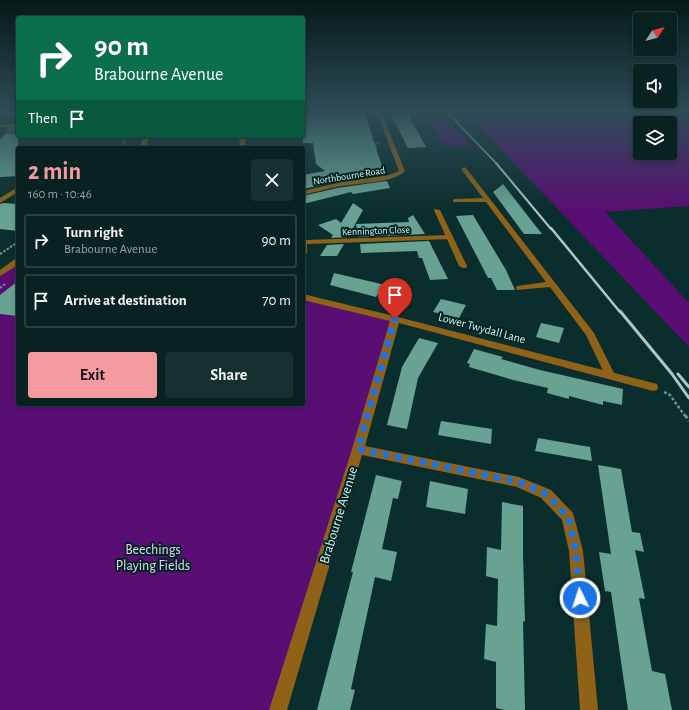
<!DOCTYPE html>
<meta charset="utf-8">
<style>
body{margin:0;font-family:"Alegreya Sans",sans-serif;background:#162f2f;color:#f1f3f6;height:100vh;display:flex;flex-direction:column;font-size:15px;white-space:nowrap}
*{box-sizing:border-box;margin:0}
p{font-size:13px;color:#98a4a5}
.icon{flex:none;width:22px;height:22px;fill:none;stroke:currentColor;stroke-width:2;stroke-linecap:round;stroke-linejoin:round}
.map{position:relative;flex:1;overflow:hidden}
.drawer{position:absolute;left:16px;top:146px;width:289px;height:260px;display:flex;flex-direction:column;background:#082222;border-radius:4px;box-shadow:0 2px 6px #0003,0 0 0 1px #293f40}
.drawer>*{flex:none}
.top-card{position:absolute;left:16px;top:16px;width:289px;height:122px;border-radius:4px;box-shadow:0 2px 6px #0003,0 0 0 1px #293f40;background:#0b6e4f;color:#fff;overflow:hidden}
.needle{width:26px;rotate:55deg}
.fabs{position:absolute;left:633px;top:12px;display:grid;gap:8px}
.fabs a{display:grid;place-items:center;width:44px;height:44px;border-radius:4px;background:#082222;box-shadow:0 2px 6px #0003,0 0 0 1px #293f40;font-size:20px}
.pin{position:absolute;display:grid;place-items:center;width:34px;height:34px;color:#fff;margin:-41px -17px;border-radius:50% 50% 50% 0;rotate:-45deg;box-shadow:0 0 4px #0007}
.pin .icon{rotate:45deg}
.me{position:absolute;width:44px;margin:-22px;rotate:356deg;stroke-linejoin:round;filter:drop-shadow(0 0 3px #0008)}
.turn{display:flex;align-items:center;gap:14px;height:84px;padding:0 12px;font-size:18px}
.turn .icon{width:52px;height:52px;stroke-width:2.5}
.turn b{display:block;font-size:28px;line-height:34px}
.then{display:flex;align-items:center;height:38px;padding:0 12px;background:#0003;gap:8px;font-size:15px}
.round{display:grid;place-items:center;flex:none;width:42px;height:42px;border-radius:4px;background:#162f2f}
.overview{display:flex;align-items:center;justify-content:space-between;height:68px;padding:0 12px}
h1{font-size:24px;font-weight:600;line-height:30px;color:#f49aa1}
.cta{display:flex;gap:8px;margin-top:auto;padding:8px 12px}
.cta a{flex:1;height:46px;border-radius:4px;background:#f49aa1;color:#111;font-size:16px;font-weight:600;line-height:46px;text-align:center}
.cta a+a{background:#162f2f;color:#f1f3f6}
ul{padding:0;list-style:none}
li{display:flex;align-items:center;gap:12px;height:54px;margin:0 8px 6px;padding:0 4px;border:2px solid #293f40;border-radius:4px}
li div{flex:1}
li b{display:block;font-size:15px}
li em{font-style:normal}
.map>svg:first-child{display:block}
</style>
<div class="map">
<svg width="689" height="710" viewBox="0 0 689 710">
<rect width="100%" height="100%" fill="#0a2e2d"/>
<g fill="#590e74" fill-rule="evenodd">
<polygon points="420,111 438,111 472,146 445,147"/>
<path d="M460 111H689V206L605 212 689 303V347L494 142ZM640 123H670V153H640Z"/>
<polygon points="12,265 18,265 18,404 303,404 303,297 395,319 278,710 0,710 0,274"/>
</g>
<g fill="#68a292">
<polygon points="365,114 373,138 372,138 377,148 376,149 385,174 341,181 303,189 303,175 325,171 316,164 313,143 303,143 303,115"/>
<polygon points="391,114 408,114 426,147 408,148"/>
<polygon points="6,133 18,134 18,176 0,177 0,139"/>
<polygon points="387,181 390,188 353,194 351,192 303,204 303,196 337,188"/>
<polygon points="503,184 542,234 524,234 493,192"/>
<polygon points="3,203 18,204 18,231 0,229 0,204"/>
<polygon points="353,203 363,210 348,237 331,238 333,235 318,225 336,219 341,223"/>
<polygon points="413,215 425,234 358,237 356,224 409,222 408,218"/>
<polygon points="473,215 506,270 515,290 497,290 491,278 488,278 456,216"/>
<polygon points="429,241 448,279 430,280 422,258 419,258 417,251 361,253 360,244"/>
<polygon points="344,244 337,256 320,256 327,245"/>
<polygon points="334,273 377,283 385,285 376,297 330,285"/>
<polygon points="18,281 18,316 0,314 0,295"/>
<polygon points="441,299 466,305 459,318 433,312"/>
<polygon points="541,323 564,328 559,343 536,337"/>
<polygon points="419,338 438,343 418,378 407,429 387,425 402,367"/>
<polygon points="474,349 503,357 501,359 540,370 623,389 622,405 603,401 603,405 569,396 569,399 547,393 548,388 513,380 469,367 470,364 467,363"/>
<polygon points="441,421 492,429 491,444 438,435"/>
<polygon points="538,438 590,447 592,461 535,451"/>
<polygon points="598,465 621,469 632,532 640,533 644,552 635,550 645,599 639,598 652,671 665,674 672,710 628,710 611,592 605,591 599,552 611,554"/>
<polygon points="376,475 402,481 398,499 393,498 382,549 397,552 391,581 375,577 351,689 355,690 350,710 317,710 353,572 351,572"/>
<polygon points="430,481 468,489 465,514 426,507"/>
<polygon points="502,502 523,506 523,554 525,622 523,621 525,710 505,710 496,708 496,662 484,659 486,624 497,626 498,579 486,576 487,547 501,550"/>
</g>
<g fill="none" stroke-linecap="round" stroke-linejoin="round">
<g stroke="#709291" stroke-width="1.5" stroke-dasharray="1.5 1" stroke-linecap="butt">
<polyline points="333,145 380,143"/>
<polyline points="121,148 127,136"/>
</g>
<g stroke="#709291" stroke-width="2" stroke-dasharray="2.5 1.5" stroke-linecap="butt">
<polyline points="0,254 18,242"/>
<polyline points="0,288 5,284"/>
</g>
<polyline stroke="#709291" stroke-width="2.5" stroke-dasharray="3 2" stroke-linecap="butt" points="664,392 670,395 685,416"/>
<polyline stroke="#709291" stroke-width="3" stroke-dasharray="4 2.5" stroke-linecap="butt" points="685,415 689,421"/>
<g fill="#8f6218" fill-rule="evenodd">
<polygon points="18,124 18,126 14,129 18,129 18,133 7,132 7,130 11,127 0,127 0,125"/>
<polygon points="464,167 466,168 594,333 615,375 614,377 606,377 586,335 550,287 517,290 516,288 517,286 546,282 486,202 453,202 453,200 455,199 483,198 461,169"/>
<polygon points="435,209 440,210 467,266 466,268 463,268 459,266 434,210"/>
</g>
<g fill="#8f6218" fill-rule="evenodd">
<polygon points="18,111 18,113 0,114 0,112"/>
<path d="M303 111H369L382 114 405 171C394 183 359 183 342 186 329 188 316 192 303 195V191L341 182 389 175 399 171 378 116 365 112 303 113Z"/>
<polygon points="240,136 246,136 245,148 239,148"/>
<polygon points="18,187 18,192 0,203 0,198"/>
<polygon points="449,235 453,237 452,239 307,244 307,253 303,255 303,238 306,240"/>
<polygon points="303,294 398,317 657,384 658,387 657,390 653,391 399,323 365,446 519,477 551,490 573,513 583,551 598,710 580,710 569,551 562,520 541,498 517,487 362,455 287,710 269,710 352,449 390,321 303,300"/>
</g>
<g fill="#8f6218" fill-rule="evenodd">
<polygon points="144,136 150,136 145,148 139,148"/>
<polygon points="15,259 18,259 18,265 0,276 0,270"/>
</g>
<polyline stroke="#a8c9c8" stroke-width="1.5" points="446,111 497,164"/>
<polyline stroke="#a8c9c8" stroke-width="2" points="496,163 551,229"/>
<polyline stroke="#a8c9c8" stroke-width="2.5" points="551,228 620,312"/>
<g stroke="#a8c9c8" stroke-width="3">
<polyline points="620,311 672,374 689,398"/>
<polyline points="678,374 689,387"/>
</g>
</g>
<linearGradient id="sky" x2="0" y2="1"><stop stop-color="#061919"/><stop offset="0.53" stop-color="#2d4c57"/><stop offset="1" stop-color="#2d4c57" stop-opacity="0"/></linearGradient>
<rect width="689" height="210" fill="url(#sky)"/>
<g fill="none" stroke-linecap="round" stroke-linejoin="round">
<polyline stroke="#1a73e8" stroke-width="7" stroke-dasharray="0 12.6" points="395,319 358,449 519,482 546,494 568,517 576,551 580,598"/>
</g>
<g text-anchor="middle" stroke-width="4" stroke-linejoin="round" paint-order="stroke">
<g font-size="10" fill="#d4f4f3" stroke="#002424">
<text transform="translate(349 175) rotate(-9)" y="4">Northbourne Road</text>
<text transform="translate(376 230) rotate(-2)" y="4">Kennington Close</text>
</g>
<g font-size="12" fill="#d4f4f3" stroke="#002424">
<text transform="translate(482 328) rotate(15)" y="4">Lower Twydall Lane</text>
</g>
<g font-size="14" fill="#d4f4f3" stroke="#002424">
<text transform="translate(338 515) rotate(-73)" y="5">Brabourne Avenue</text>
</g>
<g font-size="14" fill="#e8d7f1" stroke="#002424">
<text x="153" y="554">Beechings<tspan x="153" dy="16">Playing Fields</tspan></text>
</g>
</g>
</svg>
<div class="fabs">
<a><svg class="needle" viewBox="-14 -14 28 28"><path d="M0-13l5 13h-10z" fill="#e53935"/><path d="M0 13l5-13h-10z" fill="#98a4a5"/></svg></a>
<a><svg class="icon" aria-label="sound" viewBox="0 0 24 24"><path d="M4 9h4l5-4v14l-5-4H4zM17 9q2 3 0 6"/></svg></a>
<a><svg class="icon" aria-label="layers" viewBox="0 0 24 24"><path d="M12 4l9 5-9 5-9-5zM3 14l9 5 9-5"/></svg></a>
</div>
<div class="pin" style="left:395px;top:319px;background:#d93025"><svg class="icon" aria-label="arrive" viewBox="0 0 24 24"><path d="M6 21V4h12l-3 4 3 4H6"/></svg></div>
<svg class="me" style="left:580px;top:598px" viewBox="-20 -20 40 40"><circle r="17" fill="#1a73e8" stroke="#fff" stroke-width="3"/><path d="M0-11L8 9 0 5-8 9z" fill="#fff"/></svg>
<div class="top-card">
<div class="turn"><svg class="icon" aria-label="right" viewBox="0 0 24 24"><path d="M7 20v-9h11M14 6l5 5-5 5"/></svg><div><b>90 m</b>Brabourne Avenue</div></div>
<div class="then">Then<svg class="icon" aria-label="arrive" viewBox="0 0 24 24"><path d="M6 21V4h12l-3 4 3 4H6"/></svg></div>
</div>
<section class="drawer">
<div class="overview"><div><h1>2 min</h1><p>160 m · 10:46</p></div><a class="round"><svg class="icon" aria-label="close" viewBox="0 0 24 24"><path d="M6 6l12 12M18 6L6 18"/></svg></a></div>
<ul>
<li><svg class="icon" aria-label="right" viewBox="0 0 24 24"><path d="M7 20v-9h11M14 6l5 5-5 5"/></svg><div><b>Turn right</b><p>Brabourne Avenue</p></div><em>90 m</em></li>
<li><svg class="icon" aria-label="arrive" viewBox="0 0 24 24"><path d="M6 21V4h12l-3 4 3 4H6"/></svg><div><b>Arrive at destination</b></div><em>70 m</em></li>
</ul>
<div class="cta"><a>Exit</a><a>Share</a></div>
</section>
</div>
